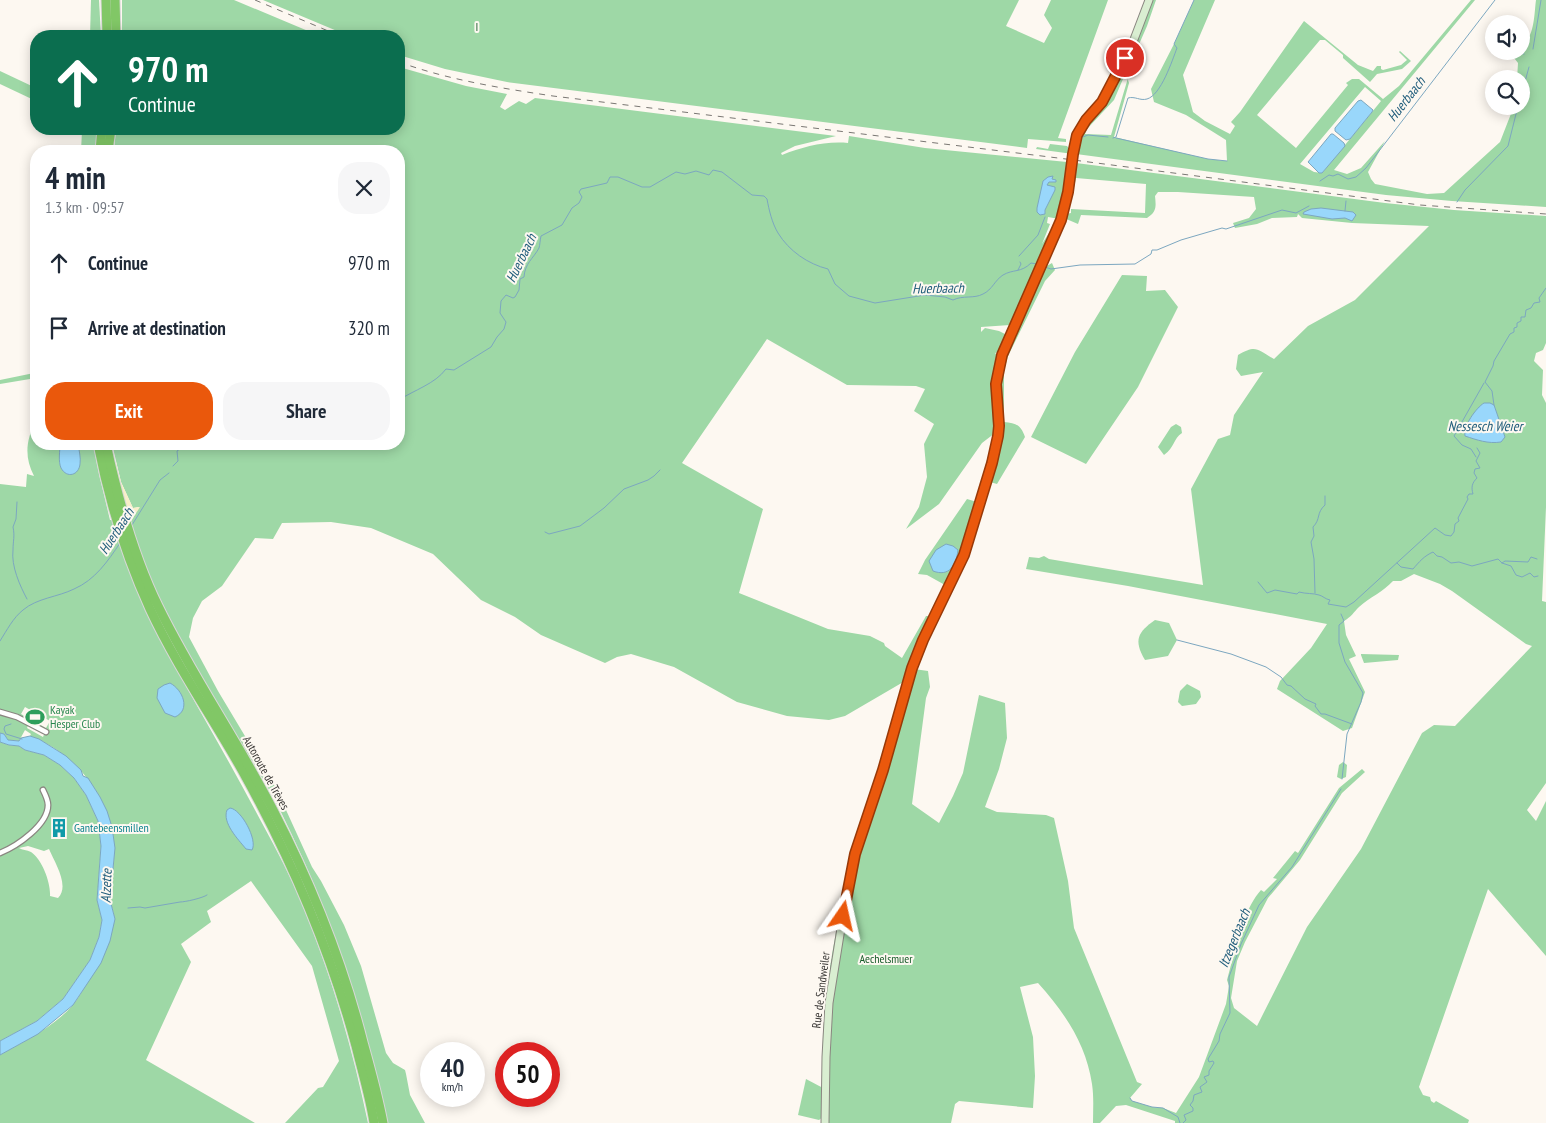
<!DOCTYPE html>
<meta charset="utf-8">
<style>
body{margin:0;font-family:"PT Sans Narrow",sans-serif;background:#f6f6f7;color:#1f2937;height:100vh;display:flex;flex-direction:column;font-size:19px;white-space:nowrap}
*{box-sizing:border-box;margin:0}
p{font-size:16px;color:#747a83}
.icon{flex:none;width:28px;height:28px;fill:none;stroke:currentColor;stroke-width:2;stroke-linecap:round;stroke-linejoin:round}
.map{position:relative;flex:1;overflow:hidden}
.sheet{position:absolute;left:30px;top:145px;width:375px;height:305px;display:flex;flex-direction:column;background:#fff;border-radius:20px;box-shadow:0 2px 12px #0003}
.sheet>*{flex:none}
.hud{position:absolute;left:30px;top:30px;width:375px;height:105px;border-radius:20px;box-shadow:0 2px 12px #0003;background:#0b6e4f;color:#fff;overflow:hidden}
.controls{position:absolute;left:1485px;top:15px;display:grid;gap:10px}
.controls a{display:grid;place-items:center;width:45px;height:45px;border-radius:50%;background:#fff;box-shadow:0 2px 12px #0003;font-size:25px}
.speed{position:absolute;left:420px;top:1042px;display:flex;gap:10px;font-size:25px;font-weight:700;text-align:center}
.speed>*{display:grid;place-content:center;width:65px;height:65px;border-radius:50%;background:#fff;box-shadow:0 2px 12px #0003;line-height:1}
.speed small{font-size:12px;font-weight:400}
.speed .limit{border:8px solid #d22;background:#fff;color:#111}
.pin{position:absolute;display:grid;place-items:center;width:42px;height:42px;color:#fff;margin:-21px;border:2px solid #fff;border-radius:50%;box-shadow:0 1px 5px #0007}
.me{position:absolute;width:55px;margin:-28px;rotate:11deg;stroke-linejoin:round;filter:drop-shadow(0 0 4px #0008)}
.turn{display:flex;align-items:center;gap:18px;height:105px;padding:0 15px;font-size:22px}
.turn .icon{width:65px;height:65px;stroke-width:2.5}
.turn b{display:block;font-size:35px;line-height:42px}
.round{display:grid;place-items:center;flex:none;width:52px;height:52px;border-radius:20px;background:#f6f6f7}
.summary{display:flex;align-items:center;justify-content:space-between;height:85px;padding:0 15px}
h1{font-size:30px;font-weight:700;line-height:38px}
.action{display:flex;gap:10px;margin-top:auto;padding:10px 15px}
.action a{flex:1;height:58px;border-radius:20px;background:#ea580c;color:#fff;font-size:20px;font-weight:700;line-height:58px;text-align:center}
.action a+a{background:#f6f6f7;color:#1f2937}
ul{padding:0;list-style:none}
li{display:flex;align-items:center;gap:15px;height:65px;padding:0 15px}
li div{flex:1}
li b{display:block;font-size:19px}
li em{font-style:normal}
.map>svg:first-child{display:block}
</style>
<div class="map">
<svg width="1546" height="1123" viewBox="0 0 1546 1123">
<rect width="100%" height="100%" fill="#fdf8f1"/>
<g fill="#9ed8a6" fill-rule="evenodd">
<polygon points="91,0 99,0 101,36 90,36"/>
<polygon points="122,0 234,0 320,36 122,36"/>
<polygon points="263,0 1019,0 1006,26 1044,43 1052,28 1044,15 1051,0 1108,0 1058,138 1066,139 1066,142 1028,139 1027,148 507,82 445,69 399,55 399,36 349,36"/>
<path d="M1152 0H1156L1147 26 1126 74 1129 83 1114 137 1208 159 1227 161 1226 140 1186 115 1154 102 1151 89 1174 44 1194 0H1215L1183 75 1193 112 1205 121 1230 134 1235 126 1231 122 1240 112 1304 21 1358 65 1373 71 1377 66H1381V69L1383 70 1401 65 1407 60 1399 52 1400 51 1411 61 1402 69 1377 74 1370 82 1343 58V55L1325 40H1320L1257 115 1296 148 1348 85 1346 83 1352 79H1359L1383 99 1399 86 1471 0H1475L1334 170 1347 174 1361 168 1385 141 1368 172 1371 179 1375 184 1427 194 1444 193 1500 142 1514 106H1521V79H1517L1518 63 1511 54 1513 51H1521V45C1535 38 1534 14 1536 0H1546V207L1452 201 1386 195 1076 154 1080 133 1118 79 1121 77 1123 79 1114 100 1087 129 1085 134 1111 135 1128 78 1122 73V70ZM1365 87 1381 101 1322 173 1314 172 1300 164Z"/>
<path d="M399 67 466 86 507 94 500 107 505 110 519 101 526 104 535 98 836 136 795 146 781 153 782 155C803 147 824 141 848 143L849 136 925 148 1067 162V166L1068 168 1064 201 1059 219 1048 217 1047 223 1050 224 1042 244 1052 228 1055 229 1015 318 1010 325 981 327V332L985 328 999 331 1007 335 999 352 995 353 998 356 996 369V439L962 554 950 580 946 582 945 585 946 587 914 652 905 681 845 716 829 720 787 716 737 702 674 667 631 654 617 657 605 663 541 635 515 617 481 600 433 554 371 528 331 522 282 523 273 539 255 538 222 586 202 601 193 618 189 637 218 691 276 788 312 867 321 881 344 925 361 966 386 1053 393 1063 405 1070 406 1074 410 1095 425 1123H386C365 1011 330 911 279 808 267 784 251 760 237 736 210 692 184 647 161 601L147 614C181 680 220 744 255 810 271 840 288 870 301 902 331 973 352 1047 368 1123H285L318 1088 323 1087 339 1061 312 966 251 881 207 911 211 922 181 944 191 962 146 1060 255 1123H0V1055C25 1041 52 1028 72 1006 86 990 94 965 103 945 106 938 112 929 114 921 116 914 109 904 110 896 111 880 115 862 114 846 112 798 74 752 30 736L31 734 25 730 19 741 8 740 4 734 0 733V484L26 487 27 474 34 476C24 457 26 440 36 420V444H93L99 474 110 520 131 521 139 507 133 508 121 482 112 444H399V151H114L116 129H399ZM767 339 847 385 916 386 925 389 914 411 934 424 924 444 927 477 919 507 906 529 939 504 982 443 995 433 977 502 967 499 925 560 918 574 927 575 945 585 930 616H926L902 658 885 646 884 643 870 636 828 629 739 593 763 509 682 463ZM25 707 50 721 46 728 21 714ZM29 723 45 732 43 737 27 728Z"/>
<polygon points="0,71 36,88 36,101 0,84"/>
<polygon points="81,129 98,129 95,151 81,151 82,131"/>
<polygon points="1050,144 1067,146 1073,154 1036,149 1037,147 1048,149"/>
<path d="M1076 163 1385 203 1454 210 1546 216V343L1543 350 1536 353 1534 361 1543 370 1542 395 1546 403V507L1542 601 1546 602V783L1527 810 1536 821 1546 801V956L1488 889 1419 1087 1423 1095 1430 1097 1431 1101 1434 1103 1436 1101 1469 1120 1468 1123H1175V1121L1126 1105 1116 1106 1100 1123H1093C1093 1110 1094 1097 1092 1084 1086 1044 1065 1013 1038 983L1020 987 1033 1037 1035 1076 1033 1108 959 1101 955 1104 951 1123H827L828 1044 836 966 858 856 898 730 914 669 928 671 930 687 926 698 912 804 939 823 953 796 963 773 979 695 1005 703 1007 738 999 769 985 807 997 812 1046 815 1054 818 1068 881 1074 928 1137 1082 1142 1084 1130 1098 1132 1101 1152 1107 1163 1108 1176 1113 1199 1077 1226 1004 1229 986 1227 980 1237 942 1232 947 1229 945C1243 929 1246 907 1261 890L1264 892 1277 879 1273 878 1295 851 1298 853 1339 788 1362 769 1365 772 1342 793 1300 860 1268 898 1245 942 1237 961 1231 998 1234 1008 1257 1026 1307 927 1361 849 1422 733 1434 725 1455 726 1532 646 1526 644 1452 591 1440 584 1414 574 1401 581H1393C1383 592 1370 597 1359 607 1354 612 1351 617 1344 621L1346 635 1356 656 1349 659 1365 692 1352 728 1343 731 1277 689 1280 681 1311 648 1327 624 1128 586 1026 569 1029 557 1039 558 1044 556 1049 559 1203 585 1191 489 1218 439 1230 435 1234 415 1263 372 1241 376 1236 369 1238 355C1257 344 1257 350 1274 359L1308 326 1355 300 1429 226 1352 223 1302 218 1298 214 1297 217 1272 218 1257 224 1235 228 1233 223 1249 218 1256 209 1254 197 1178 192H1158L1155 196C1156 206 1157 212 1147 218L1081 215 1078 224 1064 218 1066 214 1071 213V209L1145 213 1146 184 1076 178 1072 197 1070 194Z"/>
<path d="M1052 263 1055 270 1045 281 1008 356 1004 371V422C1016 423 1021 425 1025 437L997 484 990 482 1001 445 1002 425 999 401 1001 370 1005 355 1045 267Z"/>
<polygon points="1122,275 1147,276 1146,291 1165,290 1178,307 1138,387 1086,464 1031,437 1075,352"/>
<polygon points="36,354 36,378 0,384 0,380 34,373"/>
<path d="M1176 424 1181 427 1182 433C1173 439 1175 447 1164 455L1158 447 1171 427Z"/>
<path d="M1155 620 1169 623 1177 640 1168 656 1145 660C1133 640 1138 632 1155 620Z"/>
<polygon points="1361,655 1361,654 1399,655 1398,660 1364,663"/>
<polygon points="1187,684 1200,691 1201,697 1196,704 1182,706 1178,702 1180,691"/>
<path d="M0 742 9 745 19 746 25 750 44 755 60 765 74 778 86 795 98 821 101 846 97 900 102 920 99 937 90 960 63 999 37 1021 0 1041ZM28 846 44 851 49 849C55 863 70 886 58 898L50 896C51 883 42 859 31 852 27 850 22 850 19 848Z"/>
<polygon points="1343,762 1347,765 1346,777 1341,779 1337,777 1339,765"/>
<polygon points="845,880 846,883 824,1049 822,1077 823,1032 830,966"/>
<polygon points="806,1079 823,1088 823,1117 819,1120 798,1115"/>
</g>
<polygon fill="#f9efc9" points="116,462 121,482 133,508 140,507 118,541 99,474"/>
<g fill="#99d7fb" stroke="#7ca7c0">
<polygon points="1361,100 1373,110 1372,112 1350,139 1346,140 1335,131 1335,128 1358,101"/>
<polygon points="1331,134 1333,134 1344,143 1345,146 1322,173 1319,173 1308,162"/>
<polygon points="1053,176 1052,179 1056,180 1056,182 1049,182 1047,185 1055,187 1055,190 1045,210 1045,214 1040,215 1037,212 1037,208 1043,181 1048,177"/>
<polygon points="1321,208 1353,212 1356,215 1352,221 1345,218 1332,219 1303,214 1304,212 1311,209"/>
<path d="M1484 403H1490L1494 405 1505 437 1501 442C1488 444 1477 440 1465 436 1463 426 1476 408 1484 403Z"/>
<path d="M60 444H78C79 450 81 458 80 464 79 475 67 479 61 468 58 461 60 451 60 444Z"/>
<path d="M946 544 953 546 958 550C956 566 949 577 933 571L929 561 936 550Z"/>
<path d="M170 683C183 690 191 710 175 717L165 713 157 698 158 689 164 685Z"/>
<polygon points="0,733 4,734 8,740 19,741 21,738 30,736 39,739 66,756 81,770 83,776 88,778 100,797 107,811 112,827 115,848 110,900 115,919 110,941 101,963 73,1005 38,1034 0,1055 0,1041 37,1021 63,999 90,960 99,937 102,920 97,900 101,846 98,821 86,795 74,778 60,765 44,755 25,750 19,746 9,745 0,742"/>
<path d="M230 808C241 809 258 840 252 850L246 849C238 839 222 823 227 810Z"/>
</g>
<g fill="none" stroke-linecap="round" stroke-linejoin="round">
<g stroke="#7ca7c0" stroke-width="1">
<polyline points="1533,49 1541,0"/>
<polyline points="1514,51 1524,54"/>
<polyline points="1521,96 1529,67"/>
<path d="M1113 138 1116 137 1128 98C1135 96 1140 101 1147 99 1161 95 1172 61 1177 48L1174 44 1194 0"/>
<polyline points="1116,138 1208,159 1227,161"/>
<polyline points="1078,148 1080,138 1088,135 1108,137"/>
<polyline points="1320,181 1329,175 1333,176 1338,174 1348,179 1356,177 1366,168 1495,0"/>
<polyline points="1457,202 1465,190 1508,146 1518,106"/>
<polyline points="1345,211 1346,201"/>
<polyline points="1019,256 1038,235 1045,217"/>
<polyline points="1045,267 1051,269 1080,265 1135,264 1151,254 1152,250 1157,250 1181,240 1222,228 1226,229 1282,210 1296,213 1309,206"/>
<polyline points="1018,270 1021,264 1020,262"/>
<path d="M399 400C414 390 435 384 446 369L454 370 491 347 497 337 504 329 506 322 500 313 501 301 506 295 513 298 515 297 519 290 520 279 524 277C525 263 533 259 539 248 540 245 540 240 541 236L562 225 572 208 579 203 582 197 579 192 581 189 607 183 610 177H618L642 187H650L676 172 685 174 696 171 709 175 713 170 722 172 752 195 764 196 767 199C769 210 772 223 778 233 789 251 808 264 828 269L835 284 849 296 875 303 925 295 945 297 953 300C963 295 974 299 983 294 992 290 995 280 1003 275 1013 269 1021 273 1031 263L1037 264"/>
<polyline points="1494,405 1492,391 1485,382 1493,366 1494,361 1510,334 1514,332 1514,328 1517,327 1517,323 1521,321 1521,317 1525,317 1526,310 1531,308 1534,303 1540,302 1539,298 1546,288"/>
<polyline points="1476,457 1471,449 1462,445 1454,436 1484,383"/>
<polyline points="173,466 178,461 177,451 187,444"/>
<path d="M17 502 16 519 13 527C15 536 13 541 13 550 11 566 20 586 27 599"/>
<polyline points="132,525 160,480 169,473"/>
<polyline points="545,532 549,534 580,526 604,508 624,489 648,480 654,476 660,470"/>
<path d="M1397 563 1401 567 1413 569C1419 562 1424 556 1433 552L1437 556 1442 557 1451 563 1459 562 1472 566 1498 559 1502 563 1511 566 1516 575 1522 577 1530 573 1534 577 1538 576"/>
<polyline points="1502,563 1505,561 1528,562 1531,557 1537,559"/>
<path d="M1258 582 1267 593 1275 590 1297 594 1299 592C1306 594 1313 593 1319 595 1323 596 1325 599 1330 600L1328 604 1346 607 1354 602 1435 528 1445 535 1451 536 1454 532 1455 524 1459 521 1458 518 1468 499 1467 497 1469 494H1473C1471 487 1472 483 1477 478L1474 473 1475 469 1480 468 1476 461 1480 453 1477 448"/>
<path d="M1315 593 1314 559 1311 542 1314 536 1313 527C1321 519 1316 513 1325 505V496"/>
<polyline points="1341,614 1344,621 1339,625 1339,643 1345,662 1363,693 1361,702 1347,734 1342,779"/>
<polyline points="1177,640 1231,654 1266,667 1281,677 1287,685 1291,686 1305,699 1316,704 1315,706 1321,714 1325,714 1352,724"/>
<path d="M0 641C7 630 13 618 23 610 37 598 58 597 74 589 95 580 108 561 120 543"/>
<polyline points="11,724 5,726 4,729 6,734 22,739"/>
<path d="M128 908 140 907 145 908 180 902C185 902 203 898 207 895"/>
<polyline points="1130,1098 1132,1101 1152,1107 1163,1108 1178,1117 1180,1123"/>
<polyline points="1183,1123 1186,1120 1184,1115 1193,1111 1193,1108 1190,1105 1193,1101 1194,1095 1202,1092 1200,1087 1207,1082 1204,1077 1209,1075 1209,1071 1214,1063 1213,1061 1209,1062 1208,1059 1219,1041 1220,1034 1230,1013 1229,977 1241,944 1259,905 1292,867 1341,789"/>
</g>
<g stroke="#8a8680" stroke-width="7">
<g id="street">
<polyline points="0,712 17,717 46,732"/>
<path d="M0 853C17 846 48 825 48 805 48 800 45 794 43 790"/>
</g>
</g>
<g stroke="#8a8680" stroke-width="9">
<polyline id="secondary" points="825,1123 826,1057 829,1003 843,916 855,855 883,770 912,668 923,640 964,555 980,504 998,436 996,384 998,369 1007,343 1061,220 1068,193 1073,153 1077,135 1086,120 1096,109 1107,94 1133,42 1149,0"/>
</g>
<g stroke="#d8d7d7" stroke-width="11">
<g id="highway">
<polyline points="106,0 107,36"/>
<polyline points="115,0 116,36"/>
<polyline points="100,151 102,129"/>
<polyline points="108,151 111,129"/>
<path d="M98 444C109 501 126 556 150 609 176 665 212 717 242 770 291 858 330 949 356 1046 362 1071 370 1097 374 1123"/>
<path d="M106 444C118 499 133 555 158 606 192 676 237 740 273 810 312 885 343 963 364 1046 371 1071 378 1097 383 1123"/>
</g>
</g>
<use href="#street" stroke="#fff" stroke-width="4.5"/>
<use href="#secondary" stroke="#d9eed1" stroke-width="7"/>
<use href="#highway" stroke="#81c766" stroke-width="9"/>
<g stroke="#7a7773" stroke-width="1" stroke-dasharray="6 6" stroke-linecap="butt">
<polyline points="255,0 340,36"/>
<path d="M399 62C449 80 500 88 553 96L1058 158 1420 205 1546 214"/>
</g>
</g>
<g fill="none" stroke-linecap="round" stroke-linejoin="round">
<g stroke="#983908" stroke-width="12">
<polyline id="route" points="843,916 855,854 883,770 912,668 923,640 964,555 992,463 998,436 999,426 996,384 1002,355 1061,220 1068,192 1073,154 1077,135 1086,120 1102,102 1125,58"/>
</g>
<use href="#route" stroke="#ea580c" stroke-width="9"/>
</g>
<defs>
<g id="stadium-bare" transform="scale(1.5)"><path d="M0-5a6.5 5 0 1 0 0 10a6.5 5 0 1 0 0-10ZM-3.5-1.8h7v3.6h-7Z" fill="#2e9e5b" stroke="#fdf8f1" stroke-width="2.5" paint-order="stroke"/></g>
<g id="building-bare" transform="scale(1.5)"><path d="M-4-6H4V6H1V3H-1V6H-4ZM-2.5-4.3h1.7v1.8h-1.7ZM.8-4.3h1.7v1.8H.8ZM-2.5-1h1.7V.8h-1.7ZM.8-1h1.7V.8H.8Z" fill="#0f9aa8" stroke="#fdf8f1" stroke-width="2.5" paint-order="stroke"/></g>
</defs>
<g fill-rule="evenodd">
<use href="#stadium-bare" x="35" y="717"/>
<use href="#building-bare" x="59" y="828"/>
</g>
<g text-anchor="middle" stroke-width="4" stroke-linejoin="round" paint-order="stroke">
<g font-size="12" fill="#175b29" stroke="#fdf8f1">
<text x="477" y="31">I</text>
<text x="886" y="963">Aechelsmuer</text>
</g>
<g font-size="12" fill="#27864d" stroke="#fdf8f1" text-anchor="start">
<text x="50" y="714">Kayak<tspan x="50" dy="14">Hesper Club</tspan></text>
</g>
<g font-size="12" fill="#3a3836" stroke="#fdf8f1">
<text transform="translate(266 773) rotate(61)" y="4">Autoroute de Trèves</text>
<text transform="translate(821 990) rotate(-83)" y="4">Rue de Sandweiler</text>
</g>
<g font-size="12" fill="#0d838f" stroke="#fdf8f1" text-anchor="start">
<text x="74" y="832">Gantebeensmillen</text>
</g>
<g font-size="14" font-style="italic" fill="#225e7c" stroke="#fdf8f1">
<text transform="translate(1406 99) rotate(-52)" y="5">Huerbaach</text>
<text transform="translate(521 258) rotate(-64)" y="5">Huerbaach</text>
<text transform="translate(938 288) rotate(-1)" y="5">Huerbaach</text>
<text x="1485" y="431">Nessesch Weier</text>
<text transform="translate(116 531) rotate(-57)" y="5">Huerbaach</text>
<text transform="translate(106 886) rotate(-88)" y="5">Alzette</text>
<text transform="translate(1234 938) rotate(-68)" y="5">Itzegerbaach</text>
</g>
</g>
</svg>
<div class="controls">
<a><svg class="icon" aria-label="sound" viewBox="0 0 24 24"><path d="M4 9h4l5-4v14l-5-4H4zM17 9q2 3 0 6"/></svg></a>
<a><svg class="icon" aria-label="search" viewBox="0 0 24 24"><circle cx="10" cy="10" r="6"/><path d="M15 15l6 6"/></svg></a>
</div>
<div class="speed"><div>40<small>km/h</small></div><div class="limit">50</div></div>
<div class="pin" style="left:1125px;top:58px;background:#d93025"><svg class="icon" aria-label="arrive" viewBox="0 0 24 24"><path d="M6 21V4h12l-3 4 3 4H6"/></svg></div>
<svg class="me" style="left:843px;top:916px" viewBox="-20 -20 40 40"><path d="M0-17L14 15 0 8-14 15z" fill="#ea580c" stroke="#fff" stroke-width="4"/></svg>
<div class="hud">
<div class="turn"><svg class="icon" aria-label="ahead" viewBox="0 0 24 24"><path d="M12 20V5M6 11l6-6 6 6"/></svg><div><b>970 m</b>Continue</div></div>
</div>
<section class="sheet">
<div class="summary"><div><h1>4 min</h1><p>1.3 km · 09:57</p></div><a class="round"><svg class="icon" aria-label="close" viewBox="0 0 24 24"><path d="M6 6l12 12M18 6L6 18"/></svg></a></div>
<ul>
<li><svg class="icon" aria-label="ahead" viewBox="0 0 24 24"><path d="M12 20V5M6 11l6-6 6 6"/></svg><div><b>Continue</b></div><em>970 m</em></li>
<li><svg class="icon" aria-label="arrive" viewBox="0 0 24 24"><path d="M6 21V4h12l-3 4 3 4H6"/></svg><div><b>Arrive at destination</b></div><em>320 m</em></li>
</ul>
<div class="action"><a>Exit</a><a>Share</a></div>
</section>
</div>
